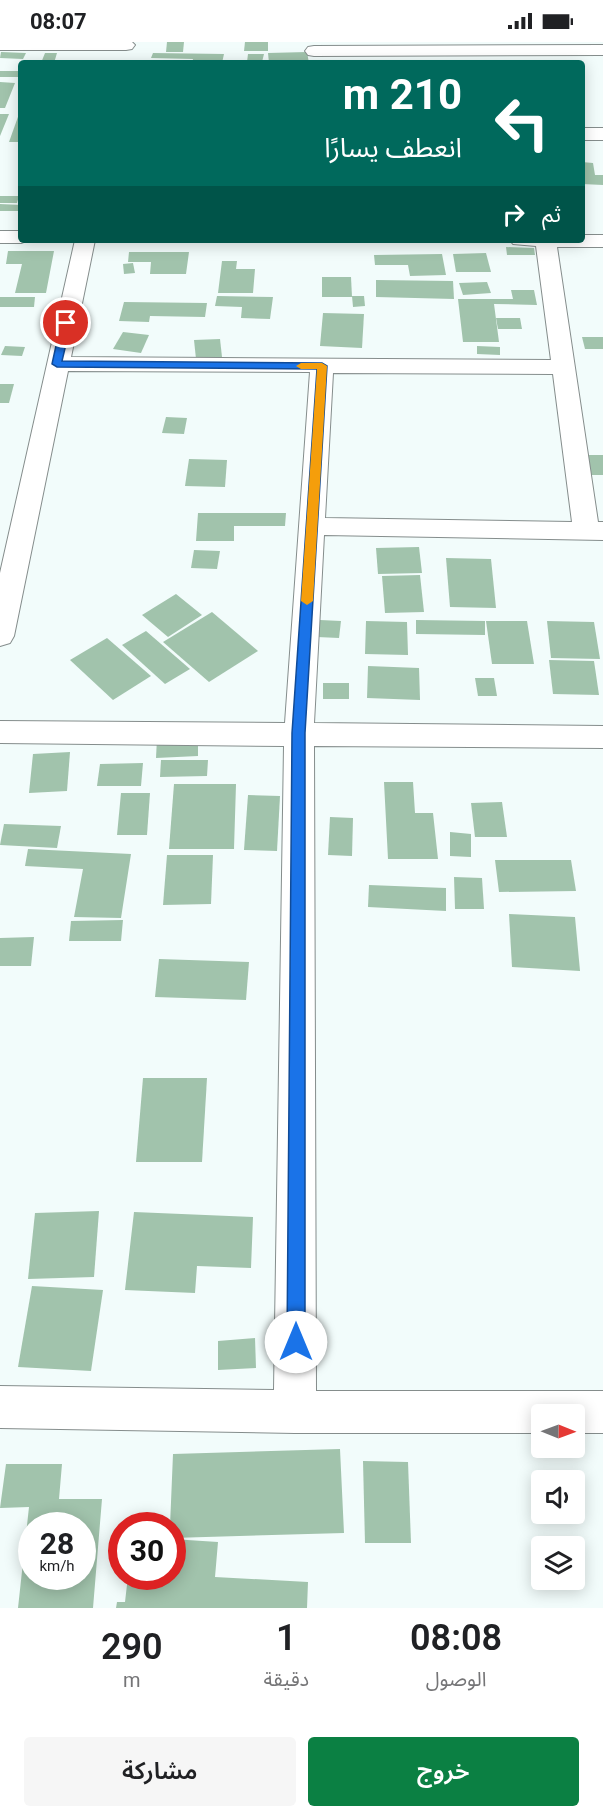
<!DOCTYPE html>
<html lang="ar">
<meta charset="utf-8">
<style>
body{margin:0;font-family:Roboto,"Noto Sans Arabic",sans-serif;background:#f6f6f6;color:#202124;direction:rtl;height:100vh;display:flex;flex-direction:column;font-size:22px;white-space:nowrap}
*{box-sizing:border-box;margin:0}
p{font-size:20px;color:#757577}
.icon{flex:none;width:33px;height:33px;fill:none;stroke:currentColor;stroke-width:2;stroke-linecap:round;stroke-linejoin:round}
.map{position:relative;height:1566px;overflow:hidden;direction:ltr}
.panel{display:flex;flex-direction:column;background:#fff;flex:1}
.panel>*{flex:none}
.guide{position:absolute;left:18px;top:18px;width:567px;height:183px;border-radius:6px;box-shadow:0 3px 15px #0003;direction:rtl;background:#00695c;color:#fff;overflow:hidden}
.needle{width:39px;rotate:91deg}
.controls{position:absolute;left:531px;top:1362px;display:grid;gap:12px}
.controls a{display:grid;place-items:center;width:54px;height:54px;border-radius:6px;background:#fff;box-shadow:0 3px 15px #0003;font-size:30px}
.speed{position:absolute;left:18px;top:1470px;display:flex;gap:12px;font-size:30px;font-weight:700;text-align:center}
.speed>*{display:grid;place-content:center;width:78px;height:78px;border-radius:50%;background:#fff;box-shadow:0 3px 15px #0003;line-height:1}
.speed small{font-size:15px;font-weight:400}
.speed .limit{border:9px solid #d22;background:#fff;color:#111}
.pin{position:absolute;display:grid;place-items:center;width:51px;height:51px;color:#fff;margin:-26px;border:3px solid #fff;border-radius:50%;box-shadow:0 2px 6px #0007}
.me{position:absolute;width:66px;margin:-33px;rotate:0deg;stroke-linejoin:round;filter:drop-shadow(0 0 4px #0008)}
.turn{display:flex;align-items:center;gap:21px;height:126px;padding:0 24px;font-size:27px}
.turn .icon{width:78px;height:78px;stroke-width:2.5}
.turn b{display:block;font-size:42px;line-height:51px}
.then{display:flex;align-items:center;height:57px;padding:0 24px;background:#0003;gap:12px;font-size:22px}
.eta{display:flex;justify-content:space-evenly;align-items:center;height:102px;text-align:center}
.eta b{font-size:36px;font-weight:600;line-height:42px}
.primary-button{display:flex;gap:12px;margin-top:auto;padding:12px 24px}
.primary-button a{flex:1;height:69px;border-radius:6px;background:#0b8043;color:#fff;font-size:24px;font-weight:600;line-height:69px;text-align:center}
.primary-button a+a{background:#f6f6f6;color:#202124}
.status{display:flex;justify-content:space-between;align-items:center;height:42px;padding:0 30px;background:#fff;direction:ltr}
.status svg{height:16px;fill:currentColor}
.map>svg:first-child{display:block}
</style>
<div class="status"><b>08:07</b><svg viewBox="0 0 49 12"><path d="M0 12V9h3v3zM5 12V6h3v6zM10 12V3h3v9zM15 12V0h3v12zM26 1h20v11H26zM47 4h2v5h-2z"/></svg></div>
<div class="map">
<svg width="603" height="1566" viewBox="0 0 603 1566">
<rect width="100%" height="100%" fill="#f2fcfb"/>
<g fill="#a1c3ac" fill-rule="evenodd">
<polygon points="167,0 184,0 183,10 166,10"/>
<polygon points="245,0 268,0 268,9 244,9"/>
<polygon points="1,10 26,11 23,17 0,16"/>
<polygon points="307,10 309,21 269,21 268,11"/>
<polygon points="45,11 57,11 54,21 41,21"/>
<polygon points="153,11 224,12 222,21 192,21 193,17 151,16"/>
<polygon points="248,12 264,12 262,20 247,20"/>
<polygon points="0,29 21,29 21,32 20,35 0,35"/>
<polygon points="0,40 15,41 5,66 0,66"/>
<polygon points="0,72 9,72 0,94"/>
<polygon points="19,72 21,72 21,100 9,100"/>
<polygon points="582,120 593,121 595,133 603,133 603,143 582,142"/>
<polygon points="0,154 19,154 17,161 0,161"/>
<polygon points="0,162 21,163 21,169 0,169"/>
<polygon points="506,205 534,206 535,213 507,213"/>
<polygon points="8,209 54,209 46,251 15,251 22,222 6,222"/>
<polygon points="129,210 189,210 186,232 150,232 151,220 128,220"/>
<polygon points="486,211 491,230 456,230 453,212"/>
<polygon points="442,212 446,233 410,234 408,223 375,223 374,213"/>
<polygon points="222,219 237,219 236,227 255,227 253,251 218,251"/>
<polygon points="133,221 135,231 124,232 123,222"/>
<polygon points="322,235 351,235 352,255 322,255"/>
<polygon points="376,238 453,239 454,257 376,255"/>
<polygon points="487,240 491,251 463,253 459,241"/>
<polygon points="511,248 534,248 537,263 494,262 499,300 463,300 458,257 513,257"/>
<polygon points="217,254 273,255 270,277 241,276 242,265 215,264"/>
<polygon points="352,254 364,254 365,264 353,265"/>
<polygon points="0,255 35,255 34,265 0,265"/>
<polygon points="124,260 207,261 205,275 150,274 149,280 119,279"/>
<polygon points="323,271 364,272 362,306 320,304"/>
<polygon points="496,276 520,276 522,287 498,287"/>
<polygon points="123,290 149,293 141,311 113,307"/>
<polygon points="582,295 603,295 603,307 585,307"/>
<polygon points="220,297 222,315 196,317 194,298"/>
<polygon points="5,304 25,305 22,314 1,313"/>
<polygon points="477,304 500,305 500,313 477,312"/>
<polygon points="0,342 14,342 9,361 0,361"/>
<polygon points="166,375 187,376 184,392 162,391"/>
<polygon points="583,413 603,413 603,433 587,433"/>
<polygon points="189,417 227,418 225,445 185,444"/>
<polygon points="198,471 286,471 285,484 234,484 234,499 196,499"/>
<polygon points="419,505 422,531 378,532 376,506"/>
<polygon points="194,508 220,509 217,527 191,526"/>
<polygon points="446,516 491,517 496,566 450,565"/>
<polygon points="420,533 424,570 385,571 382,534"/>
<polygon points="176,552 202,573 168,595 142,573"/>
<polygon points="212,570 258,609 209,640 163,600"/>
<polygon points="320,578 341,579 339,596 317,595"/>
<polygon points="416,578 485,579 485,593 416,592"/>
<polygon points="366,579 407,580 408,613 365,612"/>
<polygon points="486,579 527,579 534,622 492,622"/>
<polygon points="547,579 594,580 600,617 551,616"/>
<polygon points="146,589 190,627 165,642 122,603"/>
<polygon points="107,596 151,634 113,658 70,618"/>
<polygon points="549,618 594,619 599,653 553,652"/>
<polygon points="368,624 419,626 420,658 367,656"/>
<polygon points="475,636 494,636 497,654 478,654"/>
<rect x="323" y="641" width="26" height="16"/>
<polygon points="198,695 198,714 156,716 157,696"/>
<polygon points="70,710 67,749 29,751 33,712"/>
<polygon points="161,718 208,718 207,734 160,735"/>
<polygon points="143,721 141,744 97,744 100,722"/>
<polygon points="384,740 413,740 415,771 433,771 438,817 388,817"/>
<polygon points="174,742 236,742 234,807 169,807"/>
<polygon points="121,751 150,751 147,793 117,793"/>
<polygon points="248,753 280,754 277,809 244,808"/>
<polygon points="502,760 507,795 475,795 471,761"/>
<polygon points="330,775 353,776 352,814 328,813"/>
<polygon points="4,782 61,784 57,806 0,803"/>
<polygon points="450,790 471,792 471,815 450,814"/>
<polygon points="28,807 131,812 121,876 74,875 83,827 25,824"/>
<polygon points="167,813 213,813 211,862 163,863"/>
<polygon points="495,818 571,818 576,849 499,850"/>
<polygon points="454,835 482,836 484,867 455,867"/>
<polygon points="369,843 446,846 446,869 368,865"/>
<polygon points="509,872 575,875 580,929 512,925"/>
<polygon points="123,878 121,899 69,899 71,879"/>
<polygon points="34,895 31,924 0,924 0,896"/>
<polygon points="159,917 249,920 246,958 155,955"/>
<polygon points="143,1036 207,1036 202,1120 136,1120"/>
<polygon points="99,1169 94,1235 28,1237 35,1171"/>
<polygon points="134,1170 253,1175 251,1226 197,1224 195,1251 125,1248"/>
<polygon points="32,1244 103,1248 91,1329 18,1325"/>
<polygon points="255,1296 256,1326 218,1328 218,1299"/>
<polygon points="340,1407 344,1491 172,1496 172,1484 170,1484 173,1412"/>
<polygon points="363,1419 408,1420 411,1501 365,1501"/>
<path d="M6 1422H62L59 1457H102L93 1566H18L29 1465 0 1466ZM32 1484H82V1534H32Z"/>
<polygon points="172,1497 218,1500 215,1535 308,1540 307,1566 116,1566 117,1560 125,1560 128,1534 172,1534"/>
</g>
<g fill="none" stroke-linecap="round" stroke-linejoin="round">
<g stroke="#858d8c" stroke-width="2">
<g id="street">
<polygon points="0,0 132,0 135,3 132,7 126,8 0,8"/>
<polygon points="603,3 603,13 314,14 308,13 305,9 308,5 314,4"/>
<rect x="582" y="86" width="21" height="12"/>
<polygon points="0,189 21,189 21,198 29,198 21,201 0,201"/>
<path d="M582 193H603V205H557L598 480H603V498L324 493 314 681 603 684V706L314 704 316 1349H603V1391H574V1372H542V1391H295L0 1386V1344L274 1348 284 704 0 701V679L285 681 310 330 68 329 14 594 10 601 0 604V531L75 198H95L71 315 551 318 536 204 513 202 510 198H582ZM333 331 553 332 572 480 325 476Z"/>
</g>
</g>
<use href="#street" fill="#fff" fill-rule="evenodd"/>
</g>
<polygon fill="#1a73e8" stroke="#114b97" stroke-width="1.5" points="66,278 71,281 62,319 322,321 327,324 305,691 305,1300 302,1306 296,1309 290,1306 287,1300 292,691 317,327 57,325 52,322 61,281"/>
<polygon fill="#f59e0b" points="322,321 327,324 313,559 307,563 301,559 317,327 301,327 296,324 301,321"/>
</svg>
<div class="controls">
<a><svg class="needle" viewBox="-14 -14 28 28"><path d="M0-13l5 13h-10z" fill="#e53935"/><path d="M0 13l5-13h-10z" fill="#757577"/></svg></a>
<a><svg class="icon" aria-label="sound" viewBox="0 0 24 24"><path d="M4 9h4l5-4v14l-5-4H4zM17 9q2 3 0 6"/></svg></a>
<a><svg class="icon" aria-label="layers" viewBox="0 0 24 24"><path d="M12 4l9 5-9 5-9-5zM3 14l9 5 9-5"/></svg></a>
</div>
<div class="speed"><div>28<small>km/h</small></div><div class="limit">30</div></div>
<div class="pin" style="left:66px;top:281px;background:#d93025"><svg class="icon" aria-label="arrive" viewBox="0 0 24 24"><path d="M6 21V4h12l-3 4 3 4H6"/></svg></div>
<svg class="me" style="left:296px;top:1300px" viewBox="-20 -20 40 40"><circle r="19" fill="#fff"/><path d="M0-13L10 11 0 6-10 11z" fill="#1a73e8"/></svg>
<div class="guide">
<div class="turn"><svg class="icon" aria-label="left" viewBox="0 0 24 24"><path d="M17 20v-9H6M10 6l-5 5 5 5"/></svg><div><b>210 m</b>انعطف يسارًا</div></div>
<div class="then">ثم<svg class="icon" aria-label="right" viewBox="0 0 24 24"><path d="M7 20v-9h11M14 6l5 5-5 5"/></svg></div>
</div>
</div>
<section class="panel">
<div class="eta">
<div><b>08:08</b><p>الوصول</p></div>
<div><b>1</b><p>دقيقة</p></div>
<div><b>290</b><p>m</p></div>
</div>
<div class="primary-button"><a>خروج</a><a>مشاركة</a></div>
</section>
